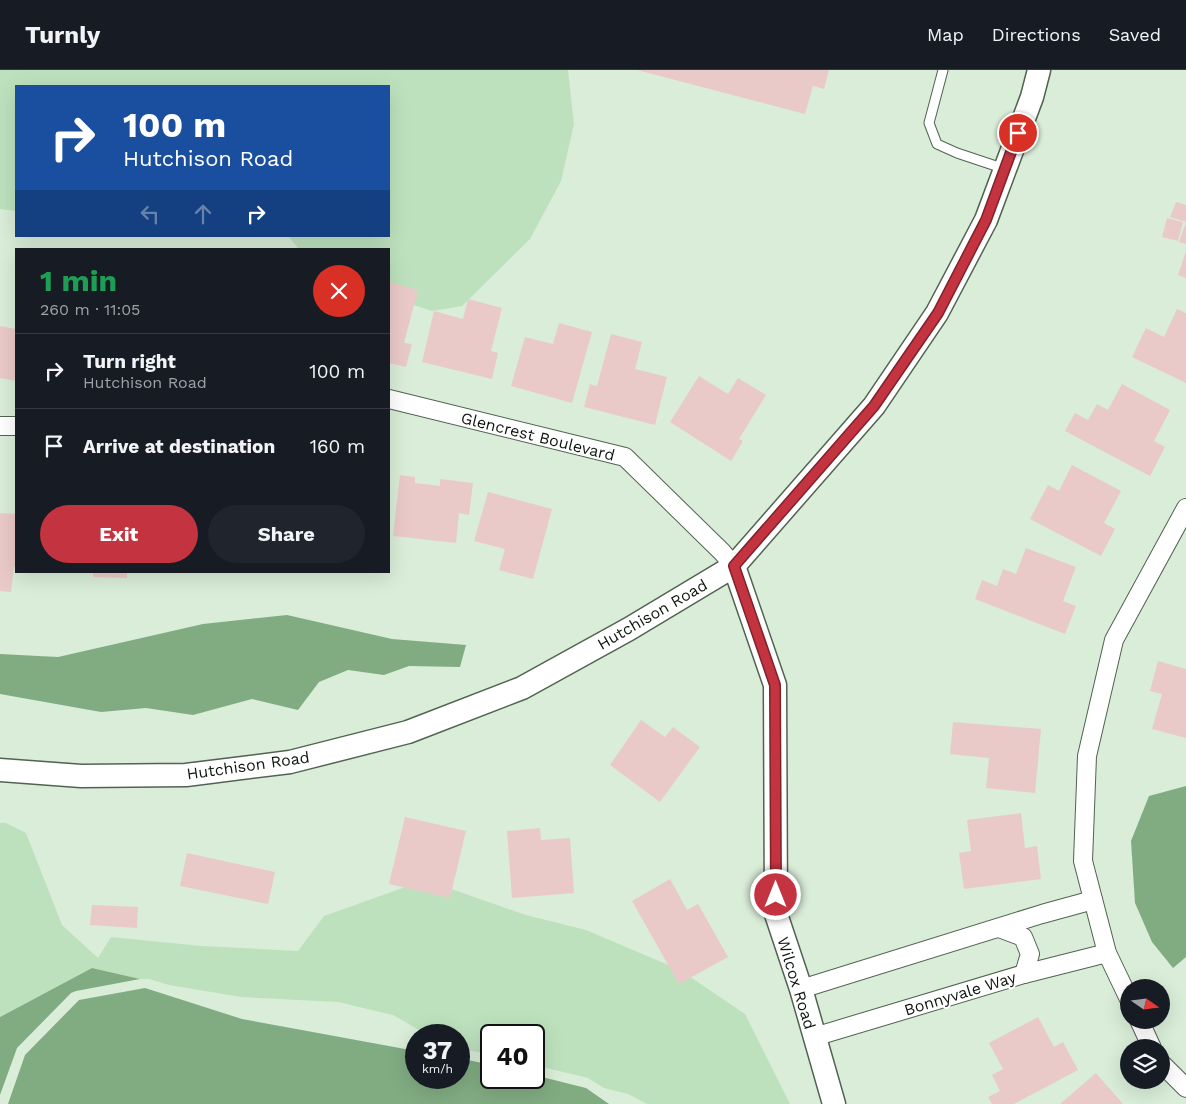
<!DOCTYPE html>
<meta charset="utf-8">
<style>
body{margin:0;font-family:"Work Sans",sans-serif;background:#20242c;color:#f1f3f6;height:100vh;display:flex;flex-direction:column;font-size:19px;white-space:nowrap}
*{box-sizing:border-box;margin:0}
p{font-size:16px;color:#9ea1a6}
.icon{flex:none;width:28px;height:28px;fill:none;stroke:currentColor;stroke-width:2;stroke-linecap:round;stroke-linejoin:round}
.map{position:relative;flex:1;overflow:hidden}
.drawer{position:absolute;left:15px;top:178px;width:375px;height:325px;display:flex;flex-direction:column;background:#171b24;border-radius:0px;box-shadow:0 5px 20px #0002}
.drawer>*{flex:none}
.top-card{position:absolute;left:15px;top:15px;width:375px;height:152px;border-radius:0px;box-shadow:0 5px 20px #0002;background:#1a4fa0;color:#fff;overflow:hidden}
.needle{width:32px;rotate:104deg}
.controls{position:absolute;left:1120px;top:909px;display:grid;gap:10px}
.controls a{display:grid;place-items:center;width:50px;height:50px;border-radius:50%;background:#171b24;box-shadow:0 5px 20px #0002;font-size:25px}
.speed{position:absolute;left:405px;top:954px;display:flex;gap:10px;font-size:25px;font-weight:700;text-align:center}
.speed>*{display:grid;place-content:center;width:65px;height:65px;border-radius:50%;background:#171b24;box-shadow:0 5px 20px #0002;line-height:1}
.speed small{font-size:12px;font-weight:400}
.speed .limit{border:2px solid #111;border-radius:8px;background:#fff;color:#111}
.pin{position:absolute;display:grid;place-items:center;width:42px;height:42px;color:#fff;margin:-21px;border:2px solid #fff;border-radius:50%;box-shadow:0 1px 5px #0007}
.me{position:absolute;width:55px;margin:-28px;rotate:0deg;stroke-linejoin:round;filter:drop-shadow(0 0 4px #0008)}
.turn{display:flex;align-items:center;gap:18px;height:105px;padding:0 25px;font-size:22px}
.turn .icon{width:65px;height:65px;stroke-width:2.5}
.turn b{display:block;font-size:35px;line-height:42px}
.lanes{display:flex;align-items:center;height:48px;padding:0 25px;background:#0003;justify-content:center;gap:25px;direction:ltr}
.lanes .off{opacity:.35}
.round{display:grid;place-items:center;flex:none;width:52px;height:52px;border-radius:26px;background:#20242c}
.head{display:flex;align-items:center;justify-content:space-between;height:85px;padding:0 25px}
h1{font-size:30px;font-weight:700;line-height:38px;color:#1e9e55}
.cta{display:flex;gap:10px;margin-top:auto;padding:10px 25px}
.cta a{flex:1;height:58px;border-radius:30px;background:#c43440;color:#fff;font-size:20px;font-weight:700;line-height:58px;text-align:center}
.cta a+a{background:#20242c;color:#f1f3f6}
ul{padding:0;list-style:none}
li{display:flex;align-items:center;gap:15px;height:75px;padding:0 25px;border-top:1px solid #363941}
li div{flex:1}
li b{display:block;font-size:19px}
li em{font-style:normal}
header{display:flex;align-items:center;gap:30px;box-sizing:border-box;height:70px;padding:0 25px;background:#171b24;border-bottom:1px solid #363941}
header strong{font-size:24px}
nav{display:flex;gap:28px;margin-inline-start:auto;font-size:18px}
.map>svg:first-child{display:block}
</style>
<header>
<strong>Turnly</strong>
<nav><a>Map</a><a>Directions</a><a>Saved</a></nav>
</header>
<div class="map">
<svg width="1186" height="1034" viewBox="0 0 1186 1034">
<rect width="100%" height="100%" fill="#d9edd8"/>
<g fill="#bde1bd">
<polygon points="0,0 568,0 574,54 561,111 530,169 462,236 432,241 389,227 389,179 299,179 288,166 389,166 389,16 16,16 16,141 0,139"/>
<polygon points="0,753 6,753 26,763 62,855 98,888 111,867 201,876 298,881 324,846 425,810 526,845 586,860 680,900 745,944 790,1034 647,1034 628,1024 604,1018 588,1008 534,995 534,965 491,965 491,985 459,978 459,965 428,965 393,945 338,932 241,927 169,915 149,909 140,909 92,898 0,947"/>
</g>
<g fill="#81ac82">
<polygon points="287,545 392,569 466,575 460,597 409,596 384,605 348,600 319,612 298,640 252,629 193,645 146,638 101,642 0,624 0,584 58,587 203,554"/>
<polygon points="1186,716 1186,887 1173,898 1152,872 1135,833 1131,771 1149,726"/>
<polygon points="92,898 140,909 76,921 71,923 17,978 0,1025 0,947"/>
<polygon points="145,918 242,949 416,981 416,1008 459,1008 459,988 491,995 491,1008 534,1008 534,1005 586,1018 609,1034 8,1034 25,985 79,930"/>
</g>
<g fill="#eacac9">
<polygon points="637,0 829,0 824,19 813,16 805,44"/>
<polygon points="1176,132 1186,135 1186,174 1179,172 1186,152 1170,147"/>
<polygon points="1167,148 1183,152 1178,171 1162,167"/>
<polygon points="1186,181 1186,208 1178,205"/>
<polygon points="389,212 418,220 404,273 412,274 406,297 389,293"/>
<polygon points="468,229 502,238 491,281 498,283 492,309 422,292 434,241 463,249"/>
<polygon points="1177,239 1186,243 1186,313 1132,287 1146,258 1164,267"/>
<polygon points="559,253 592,262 572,333 511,316 525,267 553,274"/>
<polygon points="0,256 16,259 16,311 0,308"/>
<polygon points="611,264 642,272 635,299 667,307 655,355 584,337 590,314 597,316"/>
<polygon points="699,306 728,324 738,308 766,325 739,369 743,371 731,391 670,352"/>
<polygon points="1122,314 1170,340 1154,371 1165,377 1150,406 1065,361 1075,343 1088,350 1097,334 1108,340"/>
<polygon points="1072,395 1121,421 1104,453 1115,459 1101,486 1030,449 1048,415 1059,421"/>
<polygon points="400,405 415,407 415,413 440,416 440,409 473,413 469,445 459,443 456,473 393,466"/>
<polygon points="488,422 552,439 533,509 499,500 505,479 474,471"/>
<polygon points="0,443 16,444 16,497 14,497 11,522 0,521"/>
<polygon points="1026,478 1076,497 1063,531 1076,536 1065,564 975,529 982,510 997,516 1003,499 1016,504"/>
<polygon points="93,501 127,501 127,508 93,507"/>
<polygon points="1158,591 1186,599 1186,668 1152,659 1162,624 1150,621"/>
<polygon points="641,650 665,667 673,657 700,677 660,732 610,695"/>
<polygon points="953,652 1041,659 1035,723 986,718 989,688 950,684"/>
<polygon points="1021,743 1025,778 1037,776 1041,809 964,819 959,783 971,781 967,750"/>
<polygon points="405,747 466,761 450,828 389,814"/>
<polygon points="540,758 541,770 570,768 574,823 512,828 507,761"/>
<polygon points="187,783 275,802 268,834 180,816"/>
<polygon points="670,809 687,840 698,834 728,887 679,914 632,831"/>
<polygon points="92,835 138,837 137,858 90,855"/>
<polygon points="1038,947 1054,977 1063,972 1078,1000 1014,1034 992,1034 988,1027 1000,1021 992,1005 1003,999 989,973"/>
<polygon points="1096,1003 1123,1034 1060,1034"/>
</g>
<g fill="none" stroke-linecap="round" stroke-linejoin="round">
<g stroke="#516351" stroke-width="11">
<polyline id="service" points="943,0 929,53 937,74 957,83 1005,99"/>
</g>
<g stroke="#516351" stroke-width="20">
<g id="minor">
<polyline points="389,329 625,387 722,482 734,496"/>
<polyline points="0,356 16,356"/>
<polyline points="999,858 1023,867 1030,884 1024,904"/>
<polyline points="801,919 1042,844 1093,830"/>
<polyline points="1129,929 1107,883 1083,791 1087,686 1114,570 1186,438"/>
<polyline points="1139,950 1152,978"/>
<polyline points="814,967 1024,904 1107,883"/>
<polyline points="1161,993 1186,1018"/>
</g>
</g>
<g stroke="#516351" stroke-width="25">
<g id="tertiary">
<polyline points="734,496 775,615 776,844 801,919 834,1034"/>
<polyline points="0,700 81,706 186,705 290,692 408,662 522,618 629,559 734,496 874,336 937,243 986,150 1032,27 1039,0"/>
</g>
</g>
<use href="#service" stroke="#fff" stroke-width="9"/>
<use href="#minor" stroke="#fff" stroke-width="18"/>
<use href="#tertiary" stroke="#fff" stroke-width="22"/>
</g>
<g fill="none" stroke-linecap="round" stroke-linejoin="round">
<g stroke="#7f222a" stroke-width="12">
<polyline id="route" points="776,825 775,615 734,496 874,336 938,243 986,150 1018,63"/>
</g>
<use href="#route" stroke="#c43440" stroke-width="9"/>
</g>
<g text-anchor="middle" stroke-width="4" stroke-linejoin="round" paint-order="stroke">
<g font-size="16" fill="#0e150e" stroke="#fff">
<text transform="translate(538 366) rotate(14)" y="6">Glencrest Boulevard</text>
<text transform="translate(652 544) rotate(-30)" y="6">Hutchison Road</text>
<text transform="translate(248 695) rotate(-8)" y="6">Hutchison Road</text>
<text transform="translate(797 913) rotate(73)" y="6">Wilcox Road</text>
<text transform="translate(960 923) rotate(-17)" y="6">Bonnyvale Way</text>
</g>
</g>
</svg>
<div class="controls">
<a><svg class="needle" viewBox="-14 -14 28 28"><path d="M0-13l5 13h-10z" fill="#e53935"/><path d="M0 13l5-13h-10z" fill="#9ea1a6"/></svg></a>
<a><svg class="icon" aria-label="layers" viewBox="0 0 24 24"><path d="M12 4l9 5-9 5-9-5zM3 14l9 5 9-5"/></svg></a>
</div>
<div class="speed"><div>37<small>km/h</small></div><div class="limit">40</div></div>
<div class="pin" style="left:1018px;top:63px;background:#d93025"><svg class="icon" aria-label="arrive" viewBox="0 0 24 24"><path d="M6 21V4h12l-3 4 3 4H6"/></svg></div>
<svg class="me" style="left:776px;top:825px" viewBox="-20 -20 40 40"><circle r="17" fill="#c43440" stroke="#fff" stroke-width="3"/><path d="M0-11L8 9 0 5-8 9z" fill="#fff"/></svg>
<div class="top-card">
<div class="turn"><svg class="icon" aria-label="right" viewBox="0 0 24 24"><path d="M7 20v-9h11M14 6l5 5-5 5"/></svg><div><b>100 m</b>Hutchison Road</div></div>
<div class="lanes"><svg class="icon off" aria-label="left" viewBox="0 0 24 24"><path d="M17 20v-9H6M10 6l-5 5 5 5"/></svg><svg class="icon off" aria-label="ahead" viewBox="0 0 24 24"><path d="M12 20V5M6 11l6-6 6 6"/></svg><svg class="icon" aria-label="right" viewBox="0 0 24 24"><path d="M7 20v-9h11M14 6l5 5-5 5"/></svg></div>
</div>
<section class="drawer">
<div class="head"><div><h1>1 min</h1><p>260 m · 11:05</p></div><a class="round" style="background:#d93025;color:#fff"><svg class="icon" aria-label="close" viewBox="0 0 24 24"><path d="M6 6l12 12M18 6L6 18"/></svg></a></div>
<ul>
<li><svg class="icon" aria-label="right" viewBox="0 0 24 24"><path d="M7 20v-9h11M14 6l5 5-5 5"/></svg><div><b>Turn right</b><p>Hutchison Road</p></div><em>100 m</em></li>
<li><svg class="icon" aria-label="arrive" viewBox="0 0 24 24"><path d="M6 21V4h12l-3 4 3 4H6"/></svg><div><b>Arrive at destination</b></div><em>160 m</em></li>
</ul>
<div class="cta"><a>Exit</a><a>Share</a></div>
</section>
</div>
